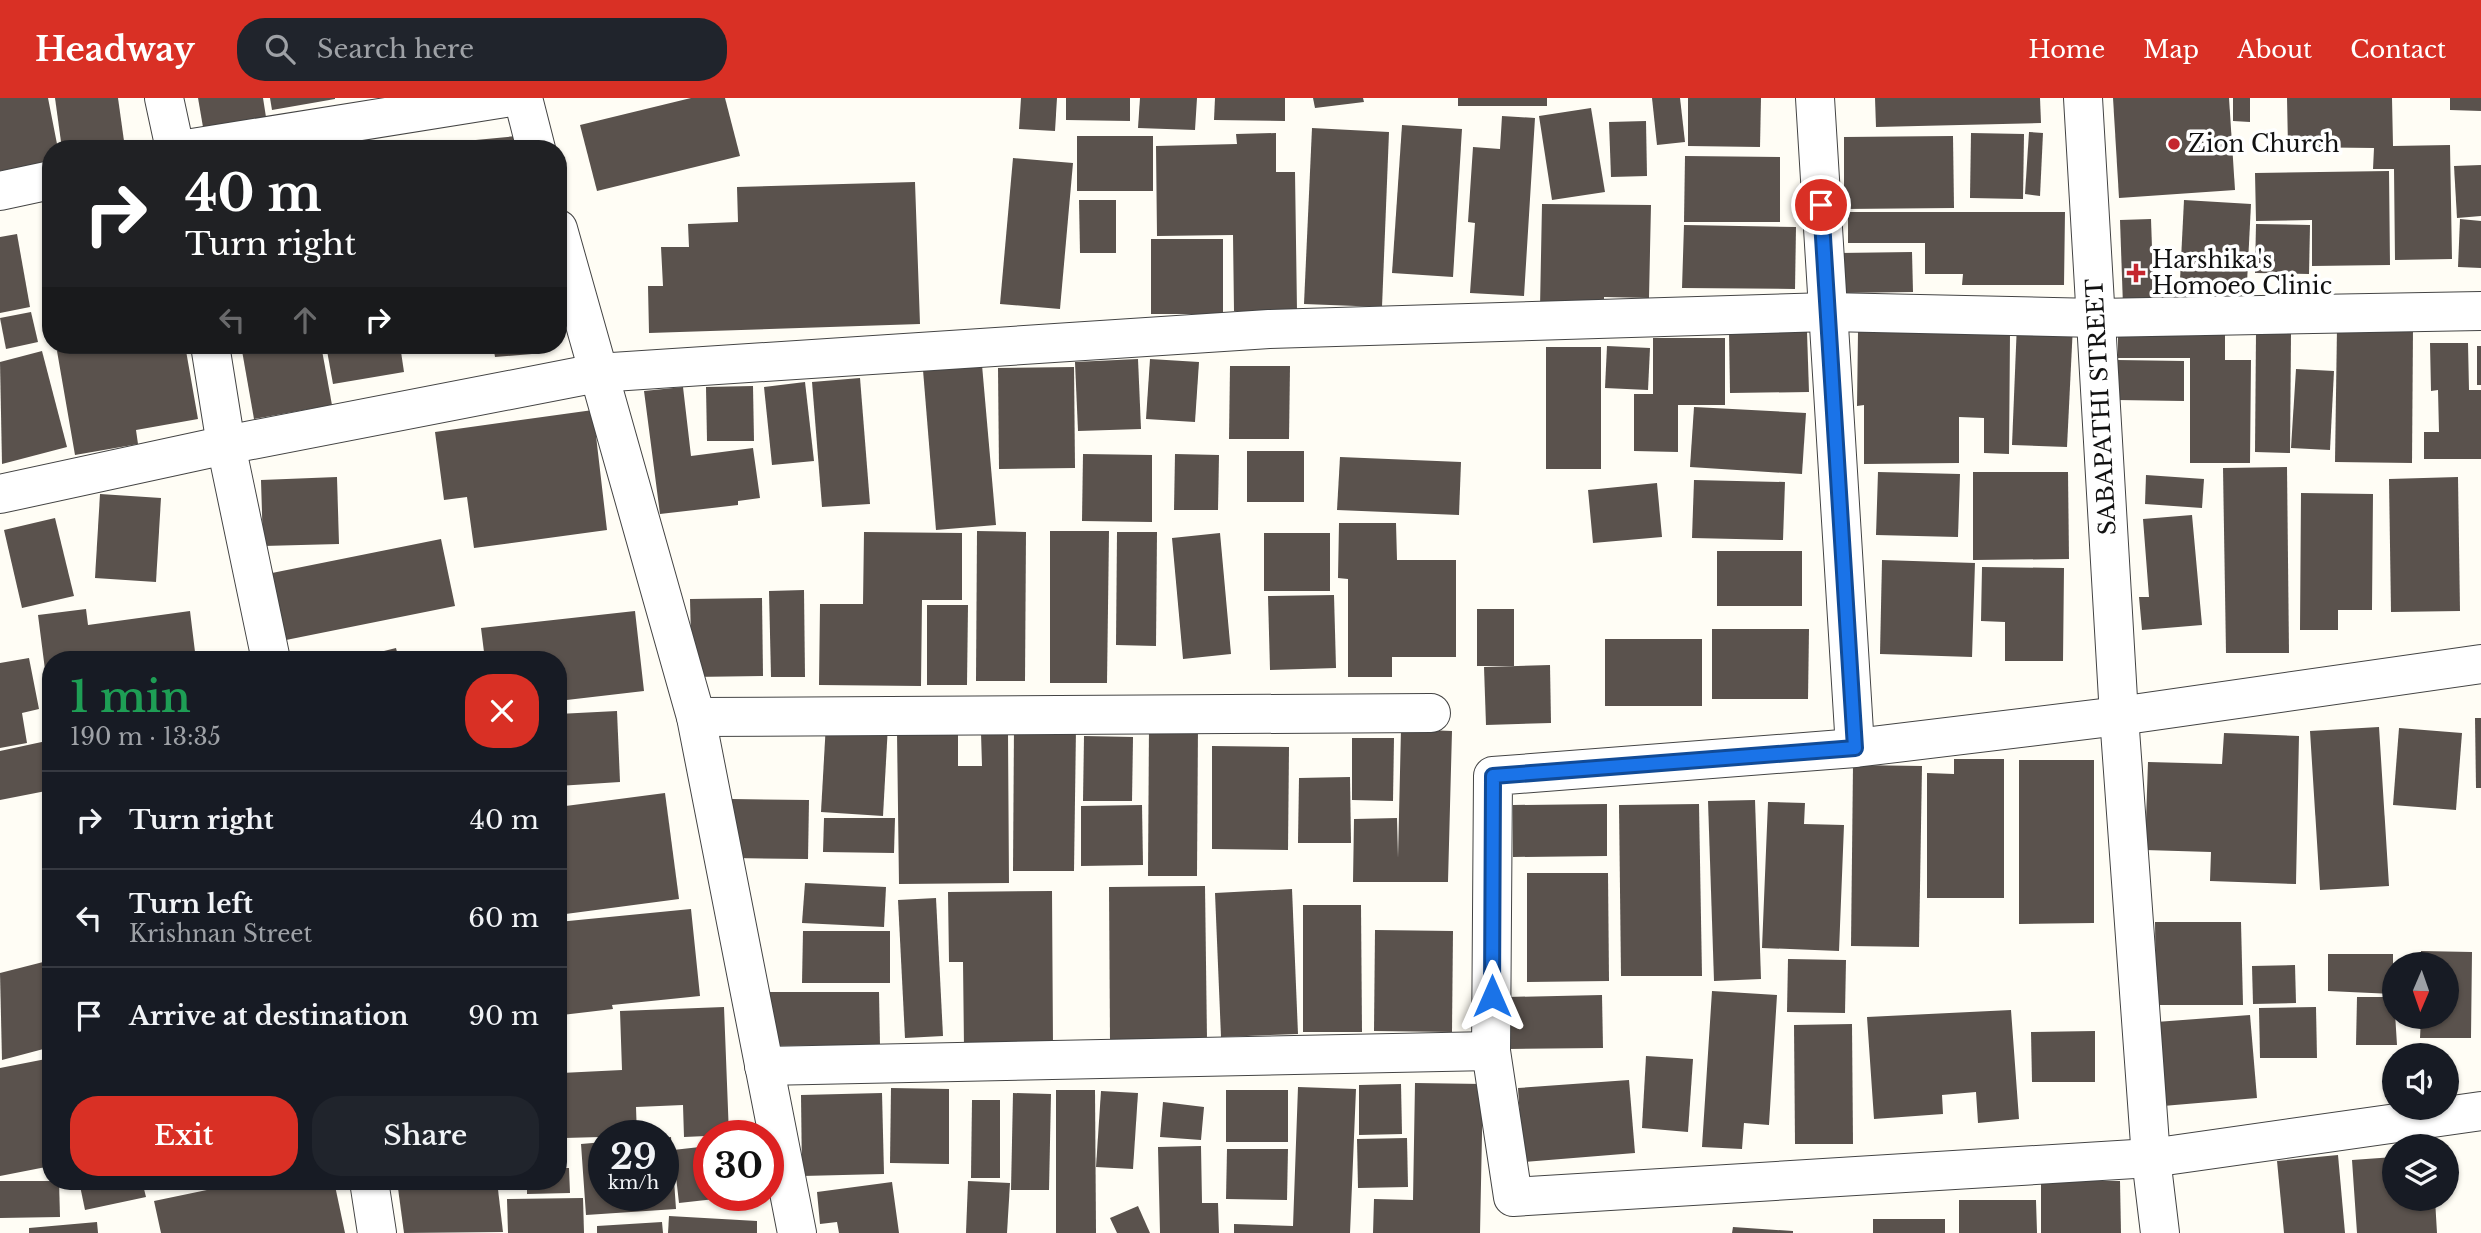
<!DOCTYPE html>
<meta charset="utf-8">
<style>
body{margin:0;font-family:"Libre Baskerville",serif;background:#20242c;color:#f1f3f6;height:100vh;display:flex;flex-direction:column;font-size:26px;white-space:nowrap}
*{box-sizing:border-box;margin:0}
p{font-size:23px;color:#9ea1a6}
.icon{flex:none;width:38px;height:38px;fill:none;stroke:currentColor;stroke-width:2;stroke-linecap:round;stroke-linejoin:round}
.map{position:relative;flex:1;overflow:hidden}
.side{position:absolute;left:42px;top:553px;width:525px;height:539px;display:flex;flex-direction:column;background:#171b24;border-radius:28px;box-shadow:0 2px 5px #0004}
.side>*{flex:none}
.banner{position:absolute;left:42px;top:42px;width:525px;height:214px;border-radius:28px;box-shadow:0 2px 5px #0004;background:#202124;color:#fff;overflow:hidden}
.needle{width:46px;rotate:182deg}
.buttons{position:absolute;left:2382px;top:854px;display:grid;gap:14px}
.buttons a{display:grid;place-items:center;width:77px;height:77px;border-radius:50%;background:#171b24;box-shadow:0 2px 5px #0004;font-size:35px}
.speed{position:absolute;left:588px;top:1022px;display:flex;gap:14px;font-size:35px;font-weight:700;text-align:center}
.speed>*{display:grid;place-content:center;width:91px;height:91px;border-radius:50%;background:#171b24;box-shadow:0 2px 5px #0004;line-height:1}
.speed small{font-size:18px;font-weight:400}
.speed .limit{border:10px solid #d22;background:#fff;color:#111}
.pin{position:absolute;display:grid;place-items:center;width:60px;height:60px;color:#fff;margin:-30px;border:4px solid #fff;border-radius:50%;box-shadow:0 2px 7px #0007}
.me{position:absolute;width:77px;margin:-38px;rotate:0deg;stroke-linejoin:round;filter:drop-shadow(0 0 5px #0008)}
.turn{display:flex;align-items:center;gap:24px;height:147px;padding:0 28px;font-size:32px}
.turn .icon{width:91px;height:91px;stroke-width:2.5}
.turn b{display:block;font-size:49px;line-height:60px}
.lanes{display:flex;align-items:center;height:66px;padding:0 28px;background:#0003;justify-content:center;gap:35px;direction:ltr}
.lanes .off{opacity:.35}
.round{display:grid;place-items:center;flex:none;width:74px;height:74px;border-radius:28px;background:#20242c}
.head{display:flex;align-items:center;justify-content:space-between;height:119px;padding:0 28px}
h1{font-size:42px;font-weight:600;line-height:52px;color:#1e9e55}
.primary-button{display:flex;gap:14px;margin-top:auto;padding:14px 28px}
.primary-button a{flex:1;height:80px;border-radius:28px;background:#d93025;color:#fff;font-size:28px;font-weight:600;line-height:80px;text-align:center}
.primary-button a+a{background:#20242c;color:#f1f3f6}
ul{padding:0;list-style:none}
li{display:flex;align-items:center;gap:21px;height:98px;padding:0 28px;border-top:2px solid #363941}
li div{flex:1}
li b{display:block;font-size:26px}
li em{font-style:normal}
header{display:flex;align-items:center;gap:42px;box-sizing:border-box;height:98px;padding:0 35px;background:#d93025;color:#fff}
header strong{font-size:33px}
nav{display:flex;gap:38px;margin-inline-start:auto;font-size:24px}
.search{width:490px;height:63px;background:#20242c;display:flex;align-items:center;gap:18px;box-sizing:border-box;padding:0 24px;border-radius:28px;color:#9ea1a6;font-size:26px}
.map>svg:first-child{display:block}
</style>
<header>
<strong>Headway</strong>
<div class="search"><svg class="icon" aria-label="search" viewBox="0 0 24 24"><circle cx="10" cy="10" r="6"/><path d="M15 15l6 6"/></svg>Search here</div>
<nav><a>Home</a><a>Map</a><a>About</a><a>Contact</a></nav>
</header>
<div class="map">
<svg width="2481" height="1135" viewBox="0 0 2481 1135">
<rect width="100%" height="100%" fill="#fffdf5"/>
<g fill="#5a524d">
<polygon points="0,0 48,0 58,51 51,51 51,64 0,73"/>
<polygon points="55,0 118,0 124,43 62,51"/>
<polygon points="198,0 263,0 266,19 203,29"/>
<polygon points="270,0 335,0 335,1 272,12"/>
<polygon points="691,0 725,0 740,58 597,93 580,27"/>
<polygon points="1021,0 1057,0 1055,33 1019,31"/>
<polygon points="1066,0 1130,0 1130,23 1066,22"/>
<polygon points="1140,0 1197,0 1195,32 1138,30"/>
<polygon points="1215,0 1285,0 1285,23 1214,22"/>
<polygon points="1313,0 1363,0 1364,4 1315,10"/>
<rect x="1458" y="0" width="89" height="8"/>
<polygon points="1652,0 1680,0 1685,44 1657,47"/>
<polygon points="1688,0 1761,0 1760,49 1688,48"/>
<polygon points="1875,0 2040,0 2041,25 1876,29"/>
<polygon points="2113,0 2229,0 2235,92 2119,100"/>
<polygon points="2233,0 2250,0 2250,24 2233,23"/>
<polygon points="2287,0 2392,0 2393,48 2450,47 2452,161 2395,162 2394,71 2373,71 2374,50 2288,49"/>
<polygon points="2450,0 2481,0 2481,13 2450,12"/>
<polygon points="1591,10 1605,94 1552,102 1539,18"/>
<polygon points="1502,18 1535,20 1524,198 1470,195 1475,125 1468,124 1473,49 1500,51"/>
<polygon points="1646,23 1647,78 1611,79 1609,24"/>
<polygon points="1402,27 1462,31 1453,179 1392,175"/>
<polygon points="1312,30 1389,34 1382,209 1304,206"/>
<polygon points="2029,34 2043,35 2040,98 2025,96"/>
<polygon points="1276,35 1276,74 1295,74 1297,213 1234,213 1233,137 1157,138 1156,48 1237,46 1236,36"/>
<polygon points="1971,35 2024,36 2023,101 1970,100"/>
<polygon points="527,37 528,51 445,51 444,45"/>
<rect x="1077" y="38" width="76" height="55"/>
<polygon points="1953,38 1954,110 1844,111 1844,39"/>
<polygon points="1685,58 1780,59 1780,124 1684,124"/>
<polygon points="1013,60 1073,65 1060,211 1000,206"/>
<polygon points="2481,67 2481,118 2457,120 2454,68"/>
<polygon points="2389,73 2390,167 2312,168 2312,122 2256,123 2255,75"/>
<polygon points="915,84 920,226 649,235 648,188 663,188 661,149 689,149 688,126 738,124 737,89"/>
<polygon points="1079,102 1116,102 1116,155 1080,155"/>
<polygon points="2184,102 2251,106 2247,185 2180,182"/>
<polygon points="1542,106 1651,107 1649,200 1604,199 1604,212 1540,210"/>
<polygon points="1848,114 2065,114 2064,187 1962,187 1963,176 1925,176 1925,145 1848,145"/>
<polygon points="2151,121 2154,207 2123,208 2120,122"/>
<polygon points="2460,121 2481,123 2481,170 2458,169"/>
<polygon points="2256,126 2310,127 2309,176 2255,175"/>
<polygon points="1684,127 1796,129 1795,191 1682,190"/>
<polygon points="17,136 30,209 0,215 0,139"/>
<rect x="1151" y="141" width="72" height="75"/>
<polygon points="1912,154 1913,194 1840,195 1839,155"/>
<polygon points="31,214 38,244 6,251 0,220"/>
<polygon points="2017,225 2073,227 2067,349 2012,347"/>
<polygon points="2337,229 2413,230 2412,365 2335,364"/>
<polygon points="2118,231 2225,232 2225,262 2251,262 2250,365 2190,365 2190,260 2118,260"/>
<polygon points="1729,234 1807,234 1809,294 1730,295"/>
<polygon points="1858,234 2010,235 2009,356 1984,355 1984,320 1959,319 1959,365 1864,366 1864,307 1857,308"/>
<polygon points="2256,235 2291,236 2290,355 2255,354"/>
<polygon points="1653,240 1725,240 1725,307 1678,307 1678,354 1634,353 1634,296 1653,296"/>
<polygon points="2430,245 2468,245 2469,292 2481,292 2481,361 2424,361 2424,334 2439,334 2438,292 2431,293"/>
<polygon points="94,247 126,247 126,251 185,247 198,321 136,332 138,346 75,357 57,253"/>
<polygon points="241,247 321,247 332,307 254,321"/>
<polygon points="326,247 400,247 404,274 333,286"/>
<polygon points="493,247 531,247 532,256 495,259"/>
<polygon points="1607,248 1650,250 1648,292 1605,290"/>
<rect x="2477" y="248" width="4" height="39"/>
<rect x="1546" y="249" width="55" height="122"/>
<polygon points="42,253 67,349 2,366 0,264"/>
<polygon points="1138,261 1141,331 1078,333 1075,264"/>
<polygon points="1150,261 1199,264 1195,324 1146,321"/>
<polygon points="2117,262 2184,263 2184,303 2117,302"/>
<polygon points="982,267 996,427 936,432 923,272"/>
<polygon points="1230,268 1290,268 1289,341 1229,341"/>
<polygon points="1074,269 1075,370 999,371 998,270"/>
<polygon points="2296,271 2334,273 2330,352 2291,350"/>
<polygon points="860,280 870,406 822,409 812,284"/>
<polygon points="805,284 814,363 772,367 764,289"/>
<polygon points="753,288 754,343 707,343 706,289"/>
<polygon points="683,289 691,358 753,350 760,400 738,403 738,407 660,416 644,293"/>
<polygon points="1694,309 1806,315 1802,376 1690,369"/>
<polygon points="593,312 607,432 474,450 467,399 444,402 435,334"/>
<rect x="1247" y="353" width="57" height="51"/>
<polygon points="1083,356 1152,357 1152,424 1082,423"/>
<polygon points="1175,356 1219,357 1218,412 1174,412"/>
<polygon points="1340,359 1461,364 1459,417 1337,412"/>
<polygon points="2287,369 2289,555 2226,555 2223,370"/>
<polygon points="1878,374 1960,376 1958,439 1876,437"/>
<polygon points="1973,374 2068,374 2069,461 1973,462"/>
<polygon points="2146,377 2204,381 2202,410 2145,406"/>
<polygon points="337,379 339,446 263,448 261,382"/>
<polygon points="2458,379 2460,513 2391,514 2389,381"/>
<polygon points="1694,382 1785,384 1783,442 1692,440"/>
<polygon points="1657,385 1662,439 1593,445 1588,392"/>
<polygon points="2301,395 2373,396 2372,512 2338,512 2338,532 2300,532"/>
<polygon points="100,396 161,400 156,484 95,480"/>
<polygon points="2192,417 2202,527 2142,532 2139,499 2149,499 2143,421"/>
<polygon points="55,420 74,498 22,510 4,432"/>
<polygon points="1339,425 1396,425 1397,462 1456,462 1456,559 1392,559 1392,579 1348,579 1348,481 1338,480"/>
<polygon points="977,433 1026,434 1025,583 976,583"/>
<polygon points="1050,433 1109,433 1107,585 1050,585"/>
<polygon points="864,434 962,435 962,502 922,502 921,588 819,587 820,506 863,506"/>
<polygon points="1117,434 1157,434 1156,548 1116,547"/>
<polygon points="1220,435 1231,556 1183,561 1172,440"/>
<rect x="1264" y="435" width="66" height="58"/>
<polygon points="441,441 455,508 281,543 267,476"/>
<rect x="1717" y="453" width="85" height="55"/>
<polygon points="1882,462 1975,465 1972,559 1880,556"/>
<polygon points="1982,469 2064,470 2063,563 2005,563 2005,524 1981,523"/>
<polygon points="804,492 805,579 771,579 769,493"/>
<polygon points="1334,497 1336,570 1270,572 1268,498"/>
<polygon points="762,500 763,578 692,579 690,501"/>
<polygon points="927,507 968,507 967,587 927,587"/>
<polygon points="86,511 88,527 190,513 196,562 51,562 49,603 38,517"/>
<rect x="1477" y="511" width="37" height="57"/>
<polygon points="635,513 644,593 558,603 558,562 485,562 481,530"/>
<polygon points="1712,531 1809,531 1808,601 1712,601"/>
<rect x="1605" y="541" width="97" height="67"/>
<polygon points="396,550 399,562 353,562 352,561"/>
<polygon points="29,560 39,611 22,615 27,645 0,650 0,565"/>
<polygon points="1550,567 1551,625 1486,627 1484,569"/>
<polygon points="617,613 620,684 558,688 558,616"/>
<polygon points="2475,620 2481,620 2481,690 2476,690"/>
<polygon points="826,625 888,627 883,718 821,714"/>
<polygon points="1149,626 1198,627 1197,778 1148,778"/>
<polygon points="1014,628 1076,629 1074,773 1013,773"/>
<polygon points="2379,629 2389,788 2320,792 2310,633"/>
<polygon points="2399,630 2462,635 2456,712 2393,707"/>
<polygon points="1401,631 1452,633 1448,784 1353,784 1354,721 1397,720 1398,760"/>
<polygon points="958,633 958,668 982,668 981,635 1008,635 1009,785 899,786 897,634"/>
<polygon points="2224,635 2299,638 2296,786 2210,783 2211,754 2145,752 2148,664 2222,666"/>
<polygon points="1084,638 1133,639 1132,703 1083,703"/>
<polygon points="1352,640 1394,640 1393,703 1352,702"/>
<polygon points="51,642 51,692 0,702 0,653"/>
<polygon points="1212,648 1289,649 1288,752 1212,751"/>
<polygon points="1954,661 2004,661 2004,800 1927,800 1927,675 1954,676"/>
<polygon points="2019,662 2094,662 2094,825 2019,826"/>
<polygon points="1853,667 1922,668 1919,849 1851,848"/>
<polygon points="1350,679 1351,745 1298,745 1299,680"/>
<polygon points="665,695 679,801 558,817 558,709"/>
<polygon points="732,701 809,702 808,761 732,760"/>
<polygon points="1755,702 1761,881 1714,883 1708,703"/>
<polygon points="1768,704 1805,705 1804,726 1844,727 1839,853 1762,850"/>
<polygon points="1607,706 1607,758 1513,759 1513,707"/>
<polygon points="1699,706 1702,878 1621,878 1619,707"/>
<polygon points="1142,707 1143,767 1081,768 1081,708"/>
<polygon points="824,720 895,720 894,755 823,754"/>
<polygon points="1527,775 1608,775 1609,883 1527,884"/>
<polygon points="805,785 886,789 884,829 802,825"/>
<polygon points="1205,788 1207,942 1110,943 1109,789"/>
<polygon points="1292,791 1298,936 1221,939 1215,795"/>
<polygon points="1052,793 1053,948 964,949 963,864 949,864 948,794"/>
<polygon points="936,800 943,938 905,940 898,802"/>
<polygon points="1303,807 1361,807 1362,934 1303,934"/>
<polygon points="691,811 700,898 612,907 613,911 562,917 558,824"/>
<polygon points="2155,824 2241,824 2243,907 2156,907"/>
<polygon points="1375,832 1453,833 1452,934 1374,933"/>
<polygon points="803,833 890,833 890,885 802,885"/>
<polygon points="2421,853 2472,854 2471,940 2420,940 2421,919 2446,919 2446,866 2421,866"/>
<polygon points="2328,856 2393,856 2393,896 2328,893"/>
<polygon points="1788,861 1846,862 1845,915 1787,914"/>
<polygon points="51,862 51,949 2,962 0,875"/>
<polygon points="2295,867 2296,905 2253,906 2252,868"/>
<polygon points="1712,893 1777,897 1769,1027 1744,1025 1742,1051 1702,1049"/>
<polygon points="766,894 879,894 880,947 766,948"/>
<polygon points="1602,897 1603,950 1509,951 1508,899"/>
<polygon points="2357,899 2394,899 2397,947 2356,947"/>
<polygon points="724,909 729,1037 684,1039 683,1007 636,1009 637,1038 564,1040 561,975 622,972 620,913"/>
<polygon points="2316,909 2317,960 2260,960 2259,910"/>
<polygon points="2011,912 2019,1021 1978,1025 1976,994 1942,997 1943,1016 1874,1021 1867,919"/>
<polygon points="2250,917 2257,1000 2163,1008 2156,924"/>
<polygon points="1852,926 1853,1046 1795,1046 1794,927"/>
<polygon points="2095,933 2095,984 2032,984 2031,934"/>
<polygon points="1646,958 1693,961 1688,1034 1642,1030"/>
<polygon points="51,960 51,1068 0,1078 0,970"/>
<polygon points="1629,982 1635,1055 1523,1064 1518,990"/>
<polygon points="1415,985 1483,986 1480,1135 1373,1135 1374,1101 1413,1102"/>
<polygon points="1401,986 1402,1036 1359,1037 1359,987"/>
<polygon points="1298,989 1356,991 1350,1135 1234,1135 1234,1126 1293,1128"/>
<polygon points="891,990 949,991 949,1066 890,1065"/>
<polygon points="1056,992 1095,992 1096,1135 1056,1135"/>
<rect x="1226" y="992" width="62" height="52"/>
<polygon points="1101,993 1138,995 1133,1071 1096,1069"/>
<polygon points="882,995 884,1076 802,1078 801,997"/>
<polygon points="1013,995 1051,996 1049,1092 1011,1092"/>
<polygon points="972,1002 1000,1002 1000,1080 971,1080"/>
<polygon points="1163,1004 1204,1009 1201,1042 1160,1039"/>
<polygon points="671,1039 676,1111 586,1117 581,1046 604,1044 604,1097 663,1097 663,1040"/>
<polygon points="1407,1040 1408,1089 1358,1090 1357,1041"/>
<polygon points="709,1048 709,1097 733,1099 679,1105 673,1052"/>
<polygon points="1201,1048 1202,1105 1218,1105 1219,1135 1160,1135 1158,1049"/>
<polygon points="1227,1051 1288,1051 1287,1102 1226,1101"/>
<polygon points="2338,1057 2345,1135 2284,1135 2277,1063"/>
<polygon points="2394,1059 2394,1101 2435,1101 2437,1135 2357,1135 2352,1062"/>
<polygon points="558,1070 569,1070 570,1095 527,1096 527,1083 558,1083"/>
<polygon points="0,1083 59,1083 60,1119 0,1120"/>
<polygon points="79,1083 142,1083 146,1099 85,1112"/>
<polygon points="250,1083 334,1083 345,1135 161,1135 154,1103"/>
<polygon points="397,1083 497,1083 503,1134 404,1135"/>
<polygon points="968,1083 1010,1085 1007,1135 966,1135"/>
<polygon points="2041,1083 2120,1083 2121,1135 2041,1135"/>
<polygon points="892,1084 899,1135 839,1135 837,1124 820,1126 817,1094"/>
<polygon points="583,1100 584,1135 508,1135 507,1101"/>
<polygon points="1959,1102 2036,1102 2037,1135 1959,1135"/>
<polygon points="1138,1108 1150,1135 1117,1135 1110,1120"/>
<polygon points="669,1118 757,1123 757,1135 668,1135"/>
<rect x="1873" y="1121" width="72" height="14"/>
<polygon points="97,1124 98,1135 29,1135 29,1130"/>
<polygon points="662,1124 663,1135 597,1135 597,1128"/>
<polygon points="1733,1129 1793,1133 1793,1135 1732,1135"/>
</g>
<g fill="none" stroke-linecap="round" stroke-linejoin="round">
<g stroke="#444" stroke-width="40">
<g id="minor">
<polyline points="164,0 175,51"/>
<polyline points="523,0 536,51"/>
<polyline points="1815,0 1855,650"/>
<polyline points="2083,0 2119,618 2151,1060 2160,1135"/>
<polyline points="186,51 505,0"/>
<polyline points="0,93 51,82"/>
<polyline points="558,131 696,619 797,1135"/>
<polyline points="210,247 226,347 271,562"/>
<polyline points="0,396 226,347 597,275 1269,231 1828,214 2096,220 2481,213"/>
<polyline points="2481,566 2119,618 1855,650 1493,678 1491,953 1513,1099 2151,1060 2481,1013"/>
<polyline points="696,619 1431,615"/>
<polyline points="764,968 1491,953"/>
<polyline points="369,1083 377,1135"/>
</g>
</g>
<use href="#minor" stroke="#fff" stroke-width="38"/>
</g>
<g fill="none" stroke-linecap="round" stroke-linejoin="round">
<g stroke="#114b97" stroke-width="18">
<polyline id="route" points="1492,898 1493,678 1855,650 1821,107"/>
</g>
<use href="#route" stroke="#1a73e8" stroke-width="12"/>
</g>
<g fill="#c4262e" stroke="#fff" stroke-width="2.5">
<circle cx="2174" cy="46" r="7"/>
<path d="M2132.5 164.5h7v7h7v7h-7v7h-7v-7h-7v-7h7z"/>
</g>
<g text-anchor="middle" stroke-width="7" stroke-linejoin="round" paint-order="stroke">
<g font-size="23" fill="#111" stroke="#fff" text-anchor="start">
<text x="2188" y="54">Zion Church</text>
<text x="2152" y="170">Harshika's<tspan x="2152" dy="26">Homoeo Clinic</tspan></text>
</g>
<g font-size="23" fill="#111" stroke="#fff">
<text transform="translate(2101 309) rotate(-93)" y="8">SABAPATHI STREET</text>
</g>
</g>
</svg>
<div class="buttons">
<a><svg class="needle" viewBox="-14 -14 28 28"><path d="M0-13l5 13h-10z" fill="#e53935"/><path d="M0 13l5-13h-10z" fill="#9ea1a6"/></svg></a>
<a><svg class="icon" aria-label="sound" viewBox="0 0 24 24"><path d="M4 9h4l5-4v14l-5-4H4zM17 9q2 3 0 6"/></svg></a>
<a><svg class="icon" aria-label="layers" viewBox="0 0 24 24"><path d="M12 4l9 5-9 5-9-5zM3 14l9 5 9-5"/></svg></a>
</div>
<div class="speed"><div>29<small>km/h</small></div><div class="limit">30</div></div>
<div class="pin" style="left:1821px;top:107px;background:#d93025"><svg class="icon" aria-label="arrive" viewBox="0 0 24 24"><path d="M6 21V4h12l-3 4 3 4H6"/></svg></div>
<svg class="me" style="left:1492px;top:898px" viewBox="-20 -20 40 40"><path d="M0-17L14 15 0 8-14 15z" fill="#1a73e8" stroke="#fff" stroke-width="4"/></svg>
<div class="banner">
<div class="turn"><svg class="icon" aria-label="right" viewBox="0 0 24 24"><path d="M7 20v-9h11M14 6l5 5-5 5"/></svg><div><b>40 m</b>Turn right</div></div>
<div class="lanes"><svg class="icon off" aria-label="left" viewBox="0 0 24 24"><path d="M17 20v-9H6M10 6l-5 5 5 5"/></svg><svg class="icon off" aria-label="ahead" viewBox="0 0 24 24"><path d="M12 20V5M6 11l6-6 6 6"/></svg><svg class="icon" aria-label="right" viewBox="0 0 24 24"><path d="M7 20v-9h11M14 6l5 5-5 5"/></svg></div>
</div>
<section class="side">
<div class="head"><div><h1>1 min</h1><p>190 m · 13:35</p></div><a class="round" style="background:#d93025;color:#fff"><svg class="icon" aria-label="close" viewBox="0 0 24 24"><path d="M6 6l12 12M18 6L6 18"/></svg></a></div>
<ul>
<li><svg class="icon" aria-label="right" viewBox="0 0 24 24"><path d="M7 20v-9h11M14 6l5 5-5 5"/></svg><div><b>Turn right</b></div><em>40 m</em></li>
<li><svg class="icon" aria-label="left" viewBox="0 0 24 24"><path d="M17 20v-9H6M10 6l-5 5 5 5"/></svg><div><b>Turn left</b><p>Krishnan Street</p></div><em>60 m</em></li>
<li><svg class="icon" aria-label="arrive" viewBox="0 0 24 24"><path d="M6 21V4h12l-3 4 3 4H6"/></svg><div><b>Arrive at destination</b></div><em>90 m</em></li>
</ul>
<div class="primary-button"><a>Exit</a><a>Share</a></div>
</section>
</div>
